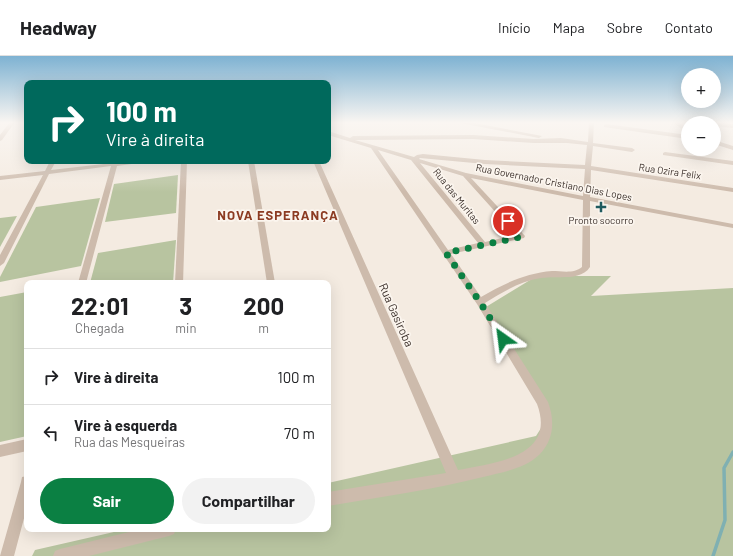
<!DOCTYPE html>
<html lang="pt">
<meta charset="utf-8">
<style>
body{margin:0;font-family:Barlow,sans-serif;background:#f2f2f2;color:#202124;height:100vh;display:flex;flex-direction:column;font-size:15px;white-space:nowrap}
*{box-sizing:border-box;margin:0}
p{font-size:13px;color:#757577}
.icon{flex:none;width:22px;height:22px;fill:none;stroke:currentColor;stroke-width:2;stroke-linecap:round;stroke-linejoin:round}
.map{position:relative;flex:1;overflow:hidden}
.panel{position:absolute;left:24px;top:224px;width:307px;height:252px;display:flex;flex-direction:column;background:#fff;border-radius:8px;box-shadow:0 4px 16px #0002}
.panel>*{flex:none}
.guide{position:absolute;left:24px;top:24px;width:307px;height:84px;border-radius:8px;box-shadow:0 4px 16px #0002;background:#00695c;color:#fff;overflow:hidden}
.fabs{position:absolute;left:681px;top:12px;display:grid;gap:8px}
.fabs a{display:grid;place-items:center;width:40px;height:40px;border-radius:50%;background:#fff;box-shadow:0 4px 16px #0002;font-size:20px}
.pin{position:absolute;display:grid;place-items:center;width:34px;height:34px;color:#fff;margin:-17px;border:2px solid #fff;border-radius:50%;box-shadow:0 1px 4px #0007}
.me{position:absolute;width:44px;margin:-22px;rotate:329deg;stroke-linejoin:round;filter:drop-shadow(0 0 3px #0008)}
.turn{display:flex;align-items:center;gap:14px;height:84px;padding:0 16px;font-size:18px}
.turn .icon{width:52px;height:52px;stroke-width:2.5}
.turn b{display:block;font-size:28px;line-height:34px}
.eta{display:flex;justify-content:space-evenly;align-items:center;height:68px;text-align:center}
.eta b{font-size:24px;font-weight:700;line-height:28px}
.primary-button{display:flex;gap:8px;margin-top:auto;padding:8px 16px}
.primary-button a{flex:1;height:46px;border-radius:24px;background:#0b8043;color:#fff;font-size:16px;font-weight:700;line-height:46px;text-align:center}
.primary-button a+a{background:#f2f2f2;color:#202124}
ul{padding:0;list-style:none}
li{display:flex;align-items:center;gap:12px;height:56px;padding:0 16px;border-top:1px solid #e0e0e0}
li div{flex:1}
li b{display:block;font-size:15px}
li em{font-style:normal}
header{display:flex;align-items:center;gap:24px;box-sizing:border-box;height:56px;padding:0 20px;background:#fff;border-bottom:1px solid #e0e0e0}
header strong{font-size:19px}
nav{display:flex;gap:22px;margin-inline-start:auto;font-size:14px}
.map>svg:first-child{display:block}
</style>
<header>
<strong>Headway</strong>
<nav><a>Início</a><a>Mapa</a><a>Sobre</a><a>Contato</a></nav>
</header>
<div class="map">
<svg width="733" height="500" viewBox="0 0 733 500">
<rect width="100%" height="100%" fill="#f4ebe1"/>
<g fill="#b8c4a0">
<polygon points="178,119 176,157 105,166 114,128"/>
<polygon points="100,142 81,210 0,226 0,221 36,151"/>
<polygon points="17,160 0,191 0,162"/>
<polygon points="176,184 173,227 90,227 98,197"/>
<polygon points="555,220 611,220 591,240 733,232 733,500 32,500 35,494 127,473 328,473 328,427 536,380 545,366 544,355 481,254 535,221"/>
<polygon points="27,236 27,380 0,386 0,241"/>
</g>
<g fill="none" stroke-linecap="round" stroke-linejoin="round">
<polyline stroke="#7fb0b2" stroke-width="3.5" points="713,500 725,464 724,412 733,396"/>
<g fill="#cdbbac" fill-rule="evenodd">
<polygon points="10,66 15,66 2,84 0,85 0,79"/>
<polygon points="455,66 469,66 542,80 539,82"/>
<path d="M589 66H594L593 87 632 92 635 94 632 96 593 90 591 110 733 132V136L591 114 590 141 733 168V172L590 145V211C580 226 557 219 541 222 521 225 502 236 485 247L548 346C555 365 554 384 539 399 524 413 502 416 483 421 432 434 380 441 328 450V436L446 417 313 105H319L458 414C494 407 557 401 537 348L477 248 371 92 328 79V75L350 82 353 80 473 79 534 83 561 82 588 86ZM473 83 534 87H567L587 89 585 109 485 104 423 98 417 99 414 101 355 84ZM378 94 411 104 478 187 448 194ZM420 102 485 108 585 113 583 140 466 117 419 103ZM420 107 463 120 516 179 485 186ZM471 122 583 144 582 211C574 218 562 215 552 215 526 217 503 228 481 241L451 198 524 182 525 180Z"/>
<polygon points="672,66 678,66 688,73 688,77"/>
<polygon points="714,66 733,68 733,72 714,70 714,67 712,67"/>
<polygon points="606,68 688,79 688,83 604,71 604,69"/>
<polygon points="714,84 733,90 733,94 714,88"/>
<polygon points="665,96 733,105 733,109 663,99 663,97"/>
<polygon points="50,105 56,105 51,114 112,107 112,105 142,105 139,107 117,110 86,227 78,227 111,110 49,118 4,207 0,210 0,199 43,119 0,124 0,120 45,115"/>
<polygon points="181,105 187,105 183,227 175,227"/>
<polygon points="248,105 254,105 275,227 267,227"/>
<polygon points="27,383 27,395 0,401 0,389"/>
<polygon points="27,420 27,451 14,500 0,500 21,426 22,421"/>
<polygon points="141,473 176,473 174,478 169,480 89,500 53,500 55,495 60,493"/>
</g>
</g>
<linearGradient id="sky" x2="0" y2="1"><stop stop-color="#7eb2d2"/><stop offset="0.49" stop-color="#faf6f2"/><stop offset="1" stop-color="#faf6f2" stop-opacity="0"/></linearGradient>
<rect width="733" height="136" fill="url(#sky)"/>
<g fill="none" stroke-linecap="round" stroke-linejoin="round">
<polyline stroke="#0b8043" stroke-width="7" stroke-dasharray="0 12.6" points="503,283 480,246 446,197 520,181 519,177 508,165"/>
</g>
<path fill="#1f5a5e" stroke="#fbf5ee" stroke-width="1.5" d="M599 145h4v4h4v4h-4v4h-4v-4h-4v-4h4z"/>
<g text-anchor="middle" stroke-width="3.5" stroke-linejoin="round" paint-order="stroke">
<g font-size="10" fill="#3b302b" stroke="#fbf5ee">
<text transform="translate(670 115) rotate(8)" y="4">Rua Ozira Felix</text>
<text transform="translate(554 126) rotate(11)" y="4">Rua Governador Cristiano Dias Lopes</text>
<text transform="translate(457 140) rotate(51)" y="4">Rua das Muritas</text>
</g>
<g font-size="10" fill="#3b302b" stroke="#fbf5ee">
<text x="601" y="168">Pronto socorro</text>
</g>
<g font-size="12" fill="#3b302b" stroke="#fbf5ee">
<text transform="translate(396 259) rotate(66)" y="4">Rua Gasiroba</text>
</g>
<g font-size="13" font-weight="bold" letter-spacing="1" fill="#8c3b22" stroke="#fbf5ee">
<text x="278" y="164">NOVA ESPERANÇA</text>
</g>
</g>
</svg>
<div class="fabs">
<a>+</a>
<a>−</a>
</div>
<div class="pin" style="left:508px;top:165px;background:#d93025"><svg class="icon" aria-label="arrive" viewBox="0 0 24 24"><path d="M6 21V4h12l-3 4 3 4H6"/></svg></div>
<svg class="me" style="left:503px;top:283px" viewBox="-20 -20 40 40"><path d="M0-17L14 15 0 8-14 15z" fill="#0b8043" stroke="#fff" stroke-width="4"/></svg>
<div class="guide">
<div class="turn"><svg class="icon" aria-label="right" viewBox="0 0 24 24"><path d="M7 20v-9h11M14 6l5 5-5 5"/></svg><div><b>100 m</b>Vire à direita</div></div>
</div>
<section class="panel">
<div class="eta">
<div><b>22:01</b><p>Chegada</p></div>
<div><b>3</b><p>min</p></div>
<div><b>200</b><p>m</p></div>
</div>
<ul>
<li><svg class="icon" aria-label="right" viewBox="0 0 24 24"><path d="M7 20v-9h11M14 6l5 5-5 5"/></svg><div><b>Vire à direita</b></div><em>100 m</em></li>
<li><svg class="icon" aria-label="left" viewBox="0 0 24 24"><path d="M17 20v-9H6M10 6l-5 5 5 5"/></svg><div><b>Vire à esquerda</b><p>Rua das Mesqueiras</p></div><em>70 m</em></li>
</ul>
<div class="primary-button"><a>Sair</a><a>Compartilhar</a></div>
</section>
</div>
